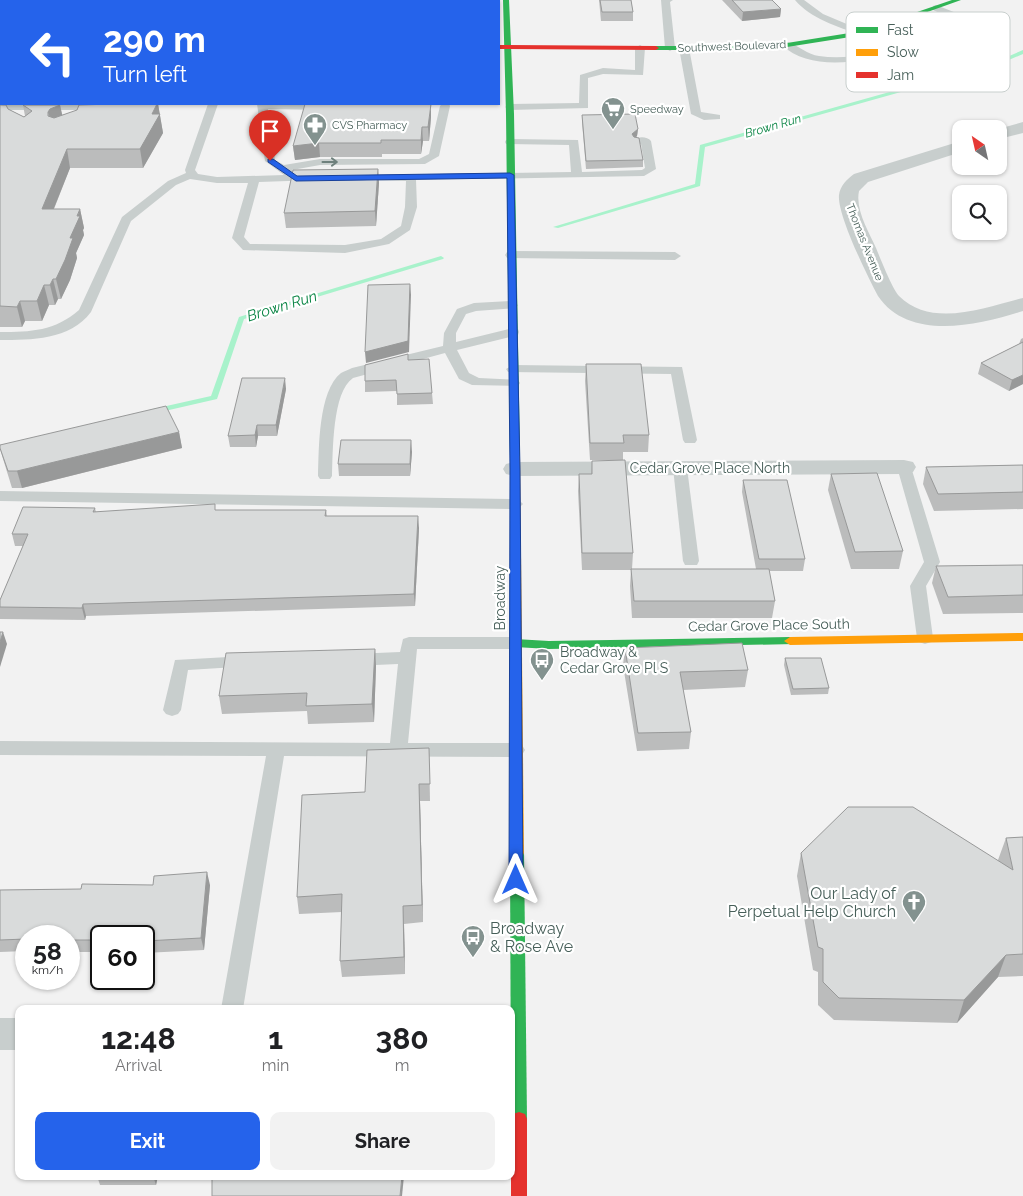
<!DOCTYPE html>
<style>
body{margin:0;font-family:Raleway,sans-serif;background:#f2f2f2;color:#202124;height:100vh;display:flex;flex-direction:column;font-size:19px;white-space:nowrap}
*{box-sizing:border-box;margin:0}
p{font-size:16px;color:#757577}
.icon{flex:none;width:28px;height:28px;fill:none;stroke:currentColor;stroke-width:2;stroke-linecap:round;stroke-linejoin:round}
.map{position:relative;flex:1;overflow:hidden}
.details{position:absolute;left:15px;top:1005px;width:500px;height:175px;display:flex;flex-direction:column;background:#fff;border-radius:10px;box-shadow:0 1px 4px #0004}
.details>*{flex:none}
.banner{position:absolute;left:0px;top:0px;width:500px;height:105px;box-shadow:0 1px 4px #0004;background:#2563eb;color:#fff;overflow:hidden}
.needle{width:32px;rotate:326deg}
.tools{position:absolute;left:952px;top:120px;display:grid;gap:10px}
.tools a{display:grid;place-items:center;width:55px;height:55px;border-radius:10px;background:#fff;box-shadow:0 1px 4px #0004;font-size:25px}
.speed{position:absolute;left:15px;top:925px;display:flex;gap:10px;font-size:25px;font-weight:700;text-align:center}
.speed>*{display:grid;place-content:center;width:65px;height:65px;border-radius:50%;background:#fff;box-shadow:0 1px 4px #0004;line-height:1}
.speed small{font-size:12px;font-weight:400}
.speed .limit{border:2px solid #111;border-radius:8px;background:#fff;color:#111}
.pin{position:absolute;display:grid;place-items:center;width:42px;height:42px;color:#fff;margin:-51px -21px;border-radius:50% 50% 50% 0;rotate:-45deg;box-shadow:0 0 5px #0007}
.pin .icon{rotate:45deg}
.me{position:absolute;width:55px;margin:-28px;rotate:0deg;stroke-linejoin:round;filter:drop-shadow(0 0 4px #0008)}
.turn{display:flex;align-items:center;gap:18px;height:105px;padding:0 20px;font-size:22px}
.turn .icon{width:65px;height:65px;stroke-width:2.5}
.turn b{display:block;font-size:35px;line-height:42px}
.eta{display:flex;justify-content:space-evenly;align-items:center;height:85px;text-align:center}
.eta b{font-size:30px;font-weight:700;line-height:35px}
.cta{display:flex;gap:10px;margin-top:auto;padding:10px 20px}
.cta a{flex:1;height:58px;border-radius:10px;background:#2563eb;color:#fff;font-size:20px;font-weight:700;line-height:58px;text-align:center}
.cta a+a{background:#f2f2f2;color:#202124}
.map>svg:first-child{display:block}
</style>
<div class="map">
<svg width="1023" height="1196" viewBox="0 0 1023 1196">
<rect width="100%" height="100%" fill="#f2f2f2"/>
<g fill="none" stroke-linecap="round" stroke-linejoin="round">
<g fill="#a8f2cb" fill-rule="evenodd">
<polygon points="1023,50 1023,54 997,65 705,147 700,186 558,228 553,227 695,184 700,145 993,63"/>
<polygon points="441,256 444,258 443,259 244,319 217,399 156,413 152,411 153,409 211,396 239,317"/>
</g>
<g fill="#c8cecd" fill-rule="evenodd">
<rect x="461" y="0" width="8" height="1"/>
<polygon points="661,0 673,0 670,2 675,48 670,51 665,48"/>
<path d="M795 0H804L823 14 868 33 863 36 860 35C837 26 811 19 795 0Z"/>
<path d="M936 5 964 16 970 22 964 31C917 46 824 85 782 45L787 42C798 45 808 55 819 56 863 63 916 40 958 27L961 23 933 10V6Z"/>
<polygon points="640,45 645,48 643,75 603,74 588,78 588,108 510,110 505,107 510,104 579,103 580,75 603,68 635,70 635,48"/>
<polygon points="684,45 689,48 701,112 720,115 720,119 704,120 691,114 679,48"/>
<rect x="0" y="92" width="1" height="6"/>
<polygon points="4,104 101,104 106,107 101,110 9,110 5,109"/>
<path d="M208 104H218L195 170 198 174 217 177 284 175 265 161 257 104H325L330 107 325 110 268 109 275 160 284 165 320 159H419L429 154 440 106 442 104H449L450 106 439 156 425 164 320 165 292 170 296 175 317 176 318 178 317 180 259 182 244 237 250 244 345 245 381 239 401 226 405 207 406 181 354 180 353 178 358 175 571 172 569 145 506 144 505 142 506 140 510 139 578 140 582 172 642 170 645 168 641 144 634 143 633 141C637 136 647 136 651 141L656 169 644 176 416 180 417 207 410 230 389 244 345 253 243 250 232 238 248 183H217L190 179 176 185 131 221 91 312C70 340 31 340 0 340V332C31 332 55 331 79 310L122 217 168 181 186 173 185 170Z"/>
<polygon points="511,251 675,252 681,256 675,260 507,258 505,255 507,252"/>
<path d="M512 301 518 305 516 308 476 311 466 314 456 333V342L513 328 518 329 519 332 518 335 457 350 469 373 479 378 518 380 520 383 518 386 472 385 459 379 445 353 353 378C332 392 333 452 332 476L330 479H320L318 476C319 449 318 391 341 373 344 371 349 370 352 368L443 346 444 333 457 309 474 303Z"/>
<polygon points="513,365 682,367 697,440 695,443 685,443 683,440 671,374 508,372 506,369"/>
<polygon points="904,463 909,464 911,467 940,562 926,586 933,638 931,642 925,644 919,642 917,638 910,586 924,562 897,467 899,464"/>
<polygon points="680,464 685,465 687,468 699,561 697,565 685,565 683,561 673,468 675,465"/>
<polygon points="0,491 515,499 520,501 523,504 520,507 515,509 0,501"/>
<polygon points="409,637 515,637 521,639 523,643 521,647 515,649 417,649 408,743 516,743 522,745 525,750 522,755 516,757 284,756 243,1009 221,1009 266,756 0,755 0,741 390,743 398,664 353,666 347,664 344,660 347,656 353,654 400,652 403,639"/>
<polygon points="246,656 252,658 255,662 252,666 188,670 181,710 178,714 172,716 166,714 163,710 175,660"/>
</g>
<g fill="#c8cecd" fill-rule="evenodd">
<rect x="312" y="0" width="14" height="1"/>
<polygon points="1023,122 1023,133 999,139 998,129"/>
<path d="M961 141V152L868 182 859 191C855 210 869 232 876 248 881 260 892 288 899 296 932 329 986 307 1023 298V311C979 325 909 342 878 296 868 277 837 215 839 195 840 186 847 179 854 174Z"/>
<polygon points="904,460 913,462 916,467 913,472 904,474 515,476 506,474 503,469 506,464 515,462"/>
<rect x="0" y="1018" width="19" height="32"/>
</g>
<g fill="#30b455" fill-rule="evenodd">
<polygon points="503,0 509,0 514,114 520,456 515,459 510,456 506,114"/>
<polygon points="952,0 961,0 863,35 787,47 723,50 656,50 653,48 656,46 723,46 787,43 862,31"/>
<polygon points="790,637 796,641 794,644 549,649 515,647 509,643 515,639 549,641"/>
<polygon points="517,848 522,849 524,853 527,1119 525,1124 519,1126 513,1124 511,1119 510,853 512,849"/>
</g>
<g fill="#ff9f0a" fill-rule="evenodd">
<rect x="0" y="57" width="1" height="4"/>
<polygon points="515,453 520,456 524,853 522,857 517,858 512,857 510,853 510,456"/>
<polygon points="1023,633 1023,641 790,645 784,641 790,637"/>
</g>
<g fill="#e5322d" fill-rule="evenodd">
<polygon points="499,45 656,46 659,48 656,50 499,49"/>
<polygon points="519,1112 525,1114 527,1119 527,1196 511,1196 511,1119 513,1114"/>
</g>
</g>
<g fill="#bbbcbc">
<polygon points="223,0 266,0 265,1 223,1"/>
<polygon points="599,0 631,0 633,12 633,21 601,21"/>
<polygon points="722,0 772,0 781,9 780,17 742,21"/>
<polygon points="113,104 158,104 163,133 143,168 70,168 54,209 80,209 84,228 83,230 84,235 76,253 77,258 70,280 61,299 58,299 55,305 49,305 42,321 25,321 22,327 0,327 0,105 24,117 25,116 23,105 60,105 62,115"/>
<polygon points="582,115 638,129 637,136 636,137 643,160 643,167 586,169 582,122"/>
<polygon points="431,117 429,141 423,141 421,154 382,154 382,157 320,157 295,160 293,146"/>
<polygon points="378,169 379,183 376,226 286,228 284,213"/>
<polygon points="1023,338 1023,384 1009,391 978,374 981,363 1019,344 1021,339"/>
<polygon points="408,360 432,393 433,404 397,405 397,391 365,392 365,381"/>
<polygon points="586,364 649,435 648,452 623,452 623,460 590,460 585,381"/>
<polygon points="286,389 277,436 258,436 256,447 230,447 228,436"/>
<polygon points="179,432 182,448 22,488 12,488 0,449"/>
<polygon points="412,452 410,476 339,476 338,464"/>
<polygon points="592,461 633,553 632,569 756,569 742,492 743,480 805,559 803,571 769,571 775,601 772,618 632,618 630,586 631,570 582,570 578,491 579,474 591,474"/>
<polygon points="1023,465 1023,509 934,511 923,484 926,467"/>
<polygon points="831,474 903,551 899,569 851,569 828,490"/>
<polygon points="95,508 96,512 216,510 326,510 327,516 419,528 415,606 86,616 85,620 0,619 0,600 23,546 15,546 12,534"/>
<polygon points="1023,565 1023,613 943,614 932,583 936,566"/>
<polygon points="625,648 748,670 745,687 683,690 691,732 689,749 637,751 623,665"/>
<polygon points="375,649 376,666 374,722 308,724 307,711 222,714 219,696"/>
<polygon points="785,658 829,688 828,694 791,695 784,665"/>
<polygon points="429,748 430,801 420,801 423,922 404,924 405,974 342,977 340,961 342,912 299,914 297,897 365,792"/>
<polygon points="1023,837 1023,976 998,977 957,1023 834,1020 818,1005 818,972 813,970 797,876 801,853 998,860 1006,838"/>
<polygon points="210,885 204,950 144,953 144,936 101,936 101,952 69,952 69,936 26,936 26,951 0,952 0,890 81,889"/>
<polygon points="97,1176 158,1176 156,1185 100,1185"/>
</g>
<g fill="#989999">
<polygon points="781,9 780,17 742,21 743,12"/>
<polygon points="157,104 158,104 163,133 143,168 140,149 152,114"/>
<polygon points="431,104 431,117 429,141 428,127"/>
<polygon points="60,105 64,123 53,127 48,112 50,109"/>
<polygon points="422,127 423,141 421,154 421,140"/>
<polygon points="638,129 637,136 631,142 632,134"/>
<polygon points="319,143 320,157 295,160 293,146"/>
<polygon points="67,149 70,168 46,228 42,209"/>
<polygon points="378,169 379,183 376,226 375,211"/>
<polygon points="80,209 84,228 83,230 84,235 76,253 77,258 70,280 61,299 56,279"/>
<polygon points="53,279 58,299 55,305 50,285"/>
<polygon points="410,284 411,295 409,352 366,363 365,352"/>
<polygon points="44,285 49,305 42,321 37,301"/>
<polygon points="20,301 25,321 22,327 17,307"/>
<polygon points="1023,375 1023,384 1009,391 1012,380"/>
<polygon points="285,378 286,389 277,436 276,425"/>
<polygon points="257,425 258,436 256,447 255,435"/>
<polygon points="179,432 182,448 22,488 17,471"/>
<polygon points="411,440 412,452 410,476 410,464"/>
<polygon points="418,516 419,528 415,606 414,594"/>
<polygon points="83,604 86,616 85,620 82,608"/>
<polygon points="3,632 7,644 0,667 0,642"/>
<polygon points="375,649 376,666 374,722 372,704"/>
<polygon points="419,784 420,801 423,922 422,905"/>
<polygon points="207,872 210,885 204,950 201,938"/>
<polygon points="403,906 404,924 405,974 404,957"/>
<polygon points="1006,955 998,977 957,1023 964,1000"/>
<polygon points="153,1176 158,1176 156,1185"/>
<polygon points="402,1176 404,1176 402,1196 400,1196"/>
</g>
<g fill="#d9dbdb" stroke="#989999">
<polygon points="38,0 91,0 92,1 38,1"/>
<rect x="352" y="0" width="100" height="1"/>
<polygon points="600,0 631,0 633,12 602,12"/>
<polygon points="732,0 772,0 781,9 743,12"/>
<polygon points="113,104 157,104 152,114 160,114 140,149 67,149 42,209 80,209 77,216 80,216 70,238 73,238 65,260 56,279 53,279 50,285 44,285 37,301 20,301 17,307 0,306 0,105 6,105 8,109 24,117 32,111 23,105 60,105 50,109 48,112 48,116 54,118 77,110 79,105"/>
<polygon points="305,104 431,104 428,127 422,127 421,140 381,140 381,143 319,143 293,146"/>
<polygon points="635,114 638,129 632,134 634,137 639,138 643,160 586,161 582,115"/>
<polygon points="378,169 375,211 284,213 293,170"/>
<polygon points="410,284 408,341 365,352 368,285"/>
<polygon points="1023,342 1023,375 1012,380 981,363"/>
<polygon points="408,354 408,360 429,359 432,393 397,394 396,380 365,381 365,365"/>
<polygon points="586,364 641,364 649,435 623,435 624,443 590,443"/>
<polygon points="242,378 285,378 276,425 257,425 255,435 228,436"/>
<polygon points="166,406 179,432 17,471 8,471 0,448 0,445"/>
<polygon points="341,440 411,440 410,464 338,464"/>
<polygon points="625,460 633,553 582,553 579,474 592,474 592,461"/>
<polygon points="1023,465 1023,492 938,494 926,467"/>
<polygon points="877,473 903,551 855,552 831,474"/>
<polygon points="743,480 787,480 805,559 759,559"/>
<polygon points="215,504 215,510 326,510 325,516 418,516 414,594 83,604 82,608 0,607 0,600 28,534 12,534 23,507 95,508 93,512"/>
<polygon points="1023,565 1023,595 948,597 936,566"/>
<polygon points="631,569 769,569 775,601 634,601"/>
<polygon points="0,632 3,632 0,642"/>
<polygon points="742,643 748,670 680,672 691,732 638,733 625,648"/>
<polygon points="375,649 372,704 306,706 307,693 219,696 226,653"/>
<polygon points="785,658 821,658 829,688 793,689"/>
<polygon points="429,748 430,784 419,784 422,905 403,906 404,957 340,961 342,894 297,897 302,795 365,792 367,750"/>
<polygon points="848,807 913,807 1013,870 1006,838 1023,837 1023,954 1006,955 964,1000 839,998 823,982 823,949 818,947 801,853"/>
<polygon points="207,872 201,938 145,941 144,941 144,936 101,936 101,940 69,940 69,936 26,936 26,939 0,940 0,890 81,889 82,884 153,885 154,876"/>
<polygon points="212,1176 402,1176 400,1196 212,1196"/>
</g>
<defs><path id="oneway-shaft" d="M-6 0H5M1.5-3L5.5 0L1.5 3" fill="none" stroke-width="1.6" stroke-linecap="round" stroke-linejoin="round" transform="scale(1.25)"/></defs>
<use stroke="#6e807c" href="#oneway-shaft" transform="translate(330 162)"/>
<polygon fill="#2563eb" stroke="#184099" points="268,159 273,159 297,176 510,173 514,175 520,469 523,880 521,884 516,885 511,884 509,880 510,469 507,178 296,181 268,162"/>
<defs>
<g id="supermarket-pin" transform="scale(1.25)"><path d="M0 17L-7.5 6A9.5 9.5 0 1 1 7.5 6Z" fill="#83928f" stroke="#fff"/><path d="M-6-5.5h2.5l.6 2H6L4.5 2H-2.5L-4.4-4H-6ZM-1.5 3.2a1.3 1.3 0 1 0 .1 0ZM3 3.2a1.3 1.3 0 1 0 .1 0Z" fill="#fff"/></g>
<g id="pharmacy-pin" transform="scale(1.25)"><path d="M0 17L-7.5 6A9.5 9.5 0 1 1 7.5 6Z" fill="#83928f" stroke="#fff"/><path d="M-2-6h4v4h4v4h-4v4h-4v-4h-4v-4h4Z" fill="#fff"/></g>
<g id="bus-pin" transform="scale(1.25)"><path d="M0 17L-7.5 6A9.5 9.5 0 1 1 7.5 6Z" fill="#83928f" stroke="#fff"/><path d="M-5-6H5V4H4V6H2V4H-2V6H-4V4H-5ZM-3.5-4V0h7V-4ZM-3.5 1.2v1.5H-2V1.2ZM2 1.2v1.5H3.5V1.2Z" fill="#fff"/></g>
<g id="church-pin" transform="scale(1.25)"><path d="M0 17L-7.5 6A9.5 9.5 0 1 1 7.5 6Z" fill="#83928f" stroke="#fff"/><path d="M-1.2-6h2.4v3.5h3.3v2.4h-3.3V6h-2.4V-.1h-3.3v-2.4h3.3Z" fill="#fff"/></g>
</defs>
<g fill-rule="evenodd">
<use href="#supermarket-pin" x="613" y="109"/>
<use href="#pharmacy-pin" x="315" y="125"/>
<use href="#bus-pin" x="542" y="660"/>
<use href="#church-pin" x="914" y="902"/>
<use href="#bus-pin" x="473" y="937"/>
</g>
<g text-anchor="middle" stroke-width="4.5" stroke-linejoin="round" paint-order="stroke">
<g font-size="11" fill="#475f59" stroke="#fff">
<text transform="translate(732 46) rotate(-2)" y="4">Southwest Boulevard</text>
<text transform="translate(865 242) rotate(68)" y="4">Thomas Avenue</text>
</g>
<g font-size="11" fill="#475f59" stroke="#fff" text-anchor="start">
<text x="630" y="113">Speedway</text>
<text x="332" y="129">CVS Pharmacy</text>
</g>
<g font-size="12" font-style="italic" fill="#088443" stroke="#fff">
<text transform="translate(773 126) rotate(-16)" y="4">Brown Run</text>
</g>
<g font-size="14" fill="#475f59" stroke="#fff">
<text x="710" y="473">Cedar Grove Place North</text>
<text transform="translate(500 598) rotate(-90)" y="5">Broadway</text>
<text transform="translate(769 625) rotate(-1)" y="5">Cedar Grove Place South</text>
</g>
<g font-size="14" fill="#475f59" stroke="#fff" text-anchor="start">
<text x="560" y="657">Broadway &amp;<tspan x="560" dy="16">Cedar Grove Pl S</tspan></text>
</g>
<g font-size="15" font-style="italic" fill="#088443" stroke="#fff">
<text transform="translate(282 306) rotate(-17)" y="5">Brown Run</text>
</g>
<g font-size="16" fill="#475f59" stroke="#fff" text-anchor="end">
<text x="896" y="899">Our Lady of<tspan x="896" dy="18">Perpetual Help Church</tspan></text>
<text x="490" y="934" text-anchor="start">Broadway<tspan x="490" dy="18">&amp; Rose Ave</tspan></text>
</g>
</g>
<rect x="846" y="12" width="164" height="80" rx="8" fill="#fff" stroke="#c8cfcd" stroke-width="1"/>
<rect x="856" y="27" width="22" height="6" fill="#30b455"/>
<rect x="856" y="49" width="22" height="7" fill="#ff9f0a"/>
<rect x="856" y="72" width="22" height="6" fill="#e5322d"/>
<g font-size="14" fill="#475f59">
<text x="887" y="35">Fast</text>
<text x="887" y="57">Slow</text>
<text x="887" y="80">Jam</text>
</g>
</svg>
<div class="tools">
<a><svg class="needle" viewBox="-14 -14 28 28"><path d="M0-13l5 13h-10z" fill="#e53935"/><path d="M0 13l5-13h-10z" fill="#757577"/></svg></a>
<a><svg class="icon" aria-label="search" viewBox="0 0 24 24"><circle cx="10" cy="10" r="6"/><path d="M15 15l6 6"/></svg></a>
</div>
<div class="speed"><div>58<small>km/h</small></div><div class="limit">60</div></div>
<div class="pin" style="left:270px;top:161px;background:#d93025"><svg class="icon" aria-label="arrive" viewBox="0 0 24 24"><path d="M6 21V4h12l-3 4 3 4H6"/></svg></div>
<svg class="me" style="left:516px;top:880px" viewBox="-20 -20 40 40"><path d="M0-17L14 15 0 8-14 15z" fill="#2563eb" stroke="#fff" stroke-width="4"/></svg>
<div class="banner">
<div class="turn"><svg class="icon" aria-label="left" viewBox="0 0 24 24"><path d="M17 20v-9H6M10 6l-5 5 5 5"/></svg><div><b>290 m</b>Turn left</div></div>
</div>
<section class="details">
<div class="eta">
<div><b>12:48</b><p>Arrival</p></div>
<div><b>1</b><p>min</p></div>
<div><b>380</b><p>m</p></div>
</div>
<div class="cta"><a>Exit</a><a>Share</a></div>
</section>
</div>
